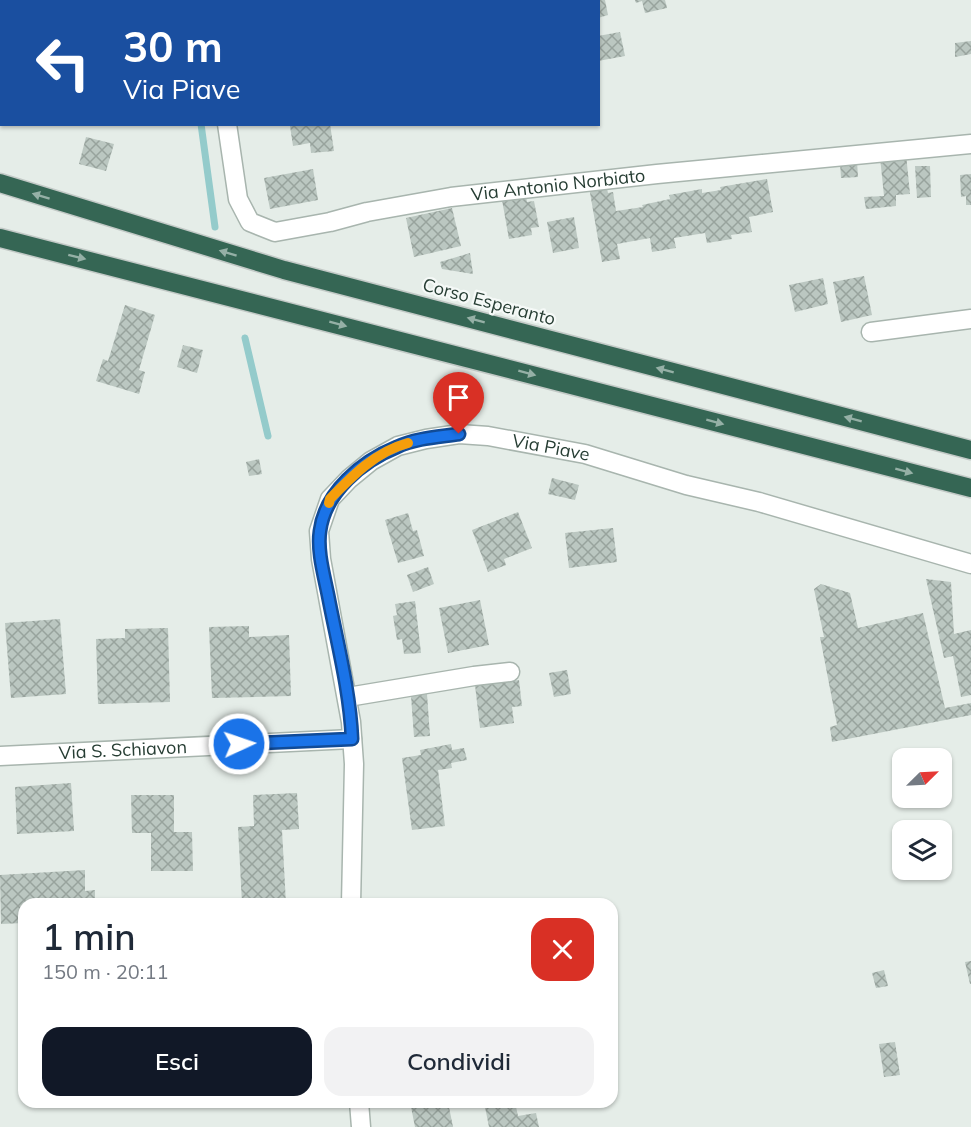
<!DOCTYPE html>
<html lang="it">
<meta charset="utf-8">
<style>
body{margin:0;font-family:Mulish,sans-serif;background:#f2f2f3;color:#1f2937;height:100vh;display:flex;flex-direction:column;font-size:22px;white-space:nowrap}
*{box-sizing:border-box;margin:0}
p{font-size:20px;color:#747a83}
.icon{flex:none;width:33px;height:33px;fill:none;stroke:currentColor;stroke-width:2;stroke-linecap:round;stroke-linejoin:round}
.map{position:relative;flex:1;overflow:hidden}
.sheet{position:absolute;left:18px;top:898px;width:600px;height:210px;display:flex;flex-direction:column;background:#fff;border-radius:18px;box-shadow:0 2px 4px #0004}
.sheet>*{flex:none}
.top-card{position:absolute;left:0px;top:0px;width:600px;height:126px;box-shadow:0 2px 4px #0004;background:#1a4fa0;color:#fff;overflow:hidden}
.needle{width:39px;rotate:66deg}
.buttons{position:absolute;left:892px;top:748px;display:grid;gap:12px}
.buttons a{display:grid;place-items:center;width:60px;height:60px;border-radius:12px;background:#fff;box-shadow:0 2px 4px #0004;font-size:30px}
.pin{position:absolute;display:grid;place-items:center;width:51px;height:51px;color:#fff;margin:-62px -26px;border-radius:50% 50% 50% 0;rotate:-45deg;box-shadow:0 0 6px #0007}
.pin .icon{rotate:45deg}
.me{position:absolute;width:66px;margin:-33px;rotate:87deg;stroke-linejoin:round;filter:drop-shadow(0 0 4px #0008)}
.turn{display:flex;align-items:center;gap:21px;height:126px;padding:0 24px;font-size:27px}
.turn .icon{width:78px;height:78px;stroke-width:2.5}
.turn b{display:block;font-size:42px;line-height:51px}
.round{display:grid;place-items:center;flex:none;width:63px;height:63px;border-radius:18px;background:#f2f2f3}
.head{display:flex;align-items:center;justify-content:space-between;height:102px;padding:0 24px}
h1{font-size:36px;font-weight:600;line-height:45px}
.primary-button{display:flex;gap:12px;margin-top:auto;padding:12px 24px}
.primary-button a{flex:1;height:69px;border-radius:18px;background:#111827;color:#fff;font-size:24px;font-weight:600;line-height:69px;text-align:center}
.primary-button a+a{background:#f2f2f3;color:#1f2937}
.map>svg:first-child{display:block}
</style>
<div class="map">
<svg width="971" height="1127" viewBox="0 0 971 1127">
<defs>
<pattern id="building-cross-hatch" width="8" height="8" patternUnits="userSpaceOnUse" patternTransform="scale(1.5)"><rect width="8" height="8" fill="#bbc7c1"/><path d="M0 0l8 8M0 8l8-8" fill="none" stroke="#98a39d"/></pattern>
</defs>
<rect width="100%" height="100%" fill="#e5ede8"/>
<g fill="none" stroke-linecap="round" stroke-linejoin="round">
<g stroke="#94cbcb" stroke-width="7">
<polyline points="180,0 180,2"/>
<polyline points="201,124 215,227"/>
<polyline points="245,338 268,436"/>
</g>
</g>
<g fill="url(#building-cross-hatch)">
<polygon points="598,0 605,0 608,15 598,18"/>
<polygon points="635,0 665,0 667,8 645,13 642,1 636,3"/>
<polygon points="620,32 625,56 598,61 598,36"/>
<polygon points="971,41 971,54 955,57 955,43"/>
<polygon points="301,124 330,124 334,151 311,153 310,143 293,146 290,126"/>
<polygon points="86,137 114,144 106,171 79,164"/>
<polygon points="906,154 910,194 896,195 896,206 866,209 864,197 884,196 880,157"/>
<polygon points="857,161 858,177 841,178 840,163"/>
<polygon points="915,166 930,166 931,197 917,198"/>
<polygon points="313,169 318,200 270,209 264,178"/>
<polygon points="971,174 971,205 966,205 966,196 961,197 960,175"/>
<polygon points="767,179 773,212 749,217 752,232 731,235 732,239 707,243 705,233 674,238 676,248 652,252 650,238 617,244 620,259 602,262 589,187 606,184 608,193 613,192 616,211 643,207 642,205 670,199 669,195 702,189 702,193 721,190 720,187"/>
<polygon points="526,196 527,202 534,201 539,227 531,228 532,235 509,239 502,200"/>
<polygon points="452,208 461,246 414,257 406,218"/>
<polygon points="574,217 579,248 553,253 547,222"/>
<polygon points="470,253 473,274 442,269 440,262"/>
<polygon points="864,276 872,315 841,322 833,282"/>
<polygon points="823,278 828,304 795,312 789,285"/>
<polygon points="125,305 155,315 139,370 145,372 139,394 96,381 103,359 108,361"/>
<polygon points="183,345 203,350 197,373 177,367"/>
<polygon points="259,459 262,474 249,476 246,462"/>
<polygon points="552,478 579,485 575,500 548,494"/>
<polygon points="518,512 532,548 504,559 506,565 488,572 472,530"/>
<polygon points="408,513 413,531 417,530 424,556 398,563 385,520"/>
<polygon points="613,528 617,562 569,568 565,533"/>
<polygon points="428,567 434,584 413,592 407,575"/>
<polygon points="926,579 951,582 954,634 971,630 971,695 961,697 953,656 944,658"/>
<polygon points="821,584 850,593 858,628 923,613 945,708 971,703 971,715 832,742 830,727 837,725 820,637 824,637 814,589"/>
<polygon points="480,600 489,645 448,653 439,608"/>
<polygon points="415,601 421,653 404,654 402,639 397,640 393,616 397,615 395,604"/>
<polygon points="60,619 66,694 11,698 5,623"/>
<polygon points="249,626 249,637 289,635 291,696 212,698 209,627"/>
<polygon points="168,628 170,702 98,704 96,639 125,638 125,629"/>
<polygon points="567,670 571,694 554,697 549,673"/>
<polygon points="519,680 522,706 512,707 514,723 480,728 475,685"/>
<polygon points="427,694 430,736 414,737 411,696"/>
<polygon points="451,744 452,750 464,748 467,760 451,763 452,768 438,770 445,826 412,830 402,758 421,755 420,750"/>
<polygon points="71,783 74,831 17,834 15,787"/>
<polygon points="297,793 299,829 282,830 286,904 242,904 238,827 254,826 253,795"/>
<polygon points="131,795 174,795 174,832 192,832 193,871 151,871 151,833 132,833"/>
<polygon points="85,870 85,891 95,890 95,904 24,904 24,923 1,924 0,875"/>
<polygon points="971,961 971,984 970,984 965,962"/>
<polygon points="884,970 888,986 876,988 872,973"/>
<polygon points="895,1042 900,1075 884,1077 879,1044"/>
<polygon points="410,1102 448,1102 453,1127 415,1127"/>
<polygon points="484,1102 515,1102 518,1116 536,1113 539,1127 489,1127"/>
</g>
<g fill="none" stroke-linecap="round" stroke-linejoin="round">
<g stroke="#a8b5ae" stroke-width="21">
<g id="minor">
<polyline points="209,0 209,2"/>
<path id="s1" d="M227 124 238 199 250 222 275 232 330 222 367 212 451 197 657 174 971 144"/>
<polyline points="871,332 971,319"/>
<polyline points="348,697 474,676 510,672"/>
<path id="s2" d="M0 756 352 739"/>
<path id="s3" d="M351 904 354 764 351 722 321 559 319 531 330 499 349 479 371 461 398 446 426 439 459 434 488 436 585 454 686 485 759 502 971 564"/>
<polyline points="359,1102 361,1127"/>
</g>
</g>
<g stroke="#c2c9c6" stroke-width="21">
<g id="highway">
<polyline points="0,183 284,270 971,450"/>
<polyline points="0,238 971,488"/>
</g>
</g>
<use href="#minor" stroke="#fff" stroke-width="18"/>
<use href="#highway" stroke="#356654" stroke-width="18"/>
</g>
<defs><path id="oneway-solid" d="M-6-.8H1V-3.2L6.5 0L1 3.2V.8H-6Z" transform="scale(1.5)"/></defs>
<g fill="#95b0a6">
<use href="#oneway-solid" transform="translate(41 196) rotate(-163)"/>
<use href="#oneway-solid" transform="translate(228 253) rotate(-163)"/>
<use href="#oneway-solid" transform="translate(77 257) rotate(14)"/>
<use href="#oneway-solid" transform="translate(476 320) rotate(-165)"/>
<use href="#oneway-solid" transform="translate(338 324) rotate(15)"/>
<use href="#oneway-solid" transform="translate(665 370) rotate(-165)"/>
<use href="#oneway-solid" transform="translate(527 373) rotate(15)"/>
<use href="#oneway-solid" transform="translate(853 419) rotate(-165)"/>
<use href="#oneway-solid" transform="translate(715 422) rotate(15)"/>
<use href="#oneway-solid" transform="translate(904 471) rotate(15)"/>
</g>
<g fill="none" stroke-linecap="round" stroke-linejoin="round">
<g stroke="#114b97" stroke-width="15">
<path id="route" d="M239 744 352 739C350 691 337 642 328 595 324 575 317 551 320 531 325 492 362 461 397 447 416 438 439 437 459 434"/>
</g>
<use href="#route" stroke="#1a73e8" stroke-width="10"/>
<path stroke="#f59e0b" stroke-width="10" d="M329 503 330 499C352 476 375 452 408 443"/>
</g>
<g text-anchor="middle" stroke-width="4.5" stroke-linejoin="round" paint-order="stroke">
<g font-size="18" fill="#263d33" stroke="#f5f9f7">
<text dy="6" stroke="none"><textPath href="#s1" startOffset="416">Via Antonio Norbiato</textPath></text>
<text transform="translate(489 302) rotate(15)" y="6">Corso Esperanto</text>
<text dy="6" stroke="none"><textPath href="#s3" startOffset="652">Via Piave</textPath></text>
<text dy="6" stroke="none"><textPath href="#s2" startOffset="123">Via S. Schiavon</textPath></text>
</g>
</g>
</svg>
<div class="buttons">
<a><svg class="needle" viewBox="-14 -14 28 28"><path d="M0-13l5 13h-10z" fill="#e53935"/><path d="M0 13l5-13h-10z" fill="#747a83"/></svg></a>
<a><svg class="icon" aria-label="layers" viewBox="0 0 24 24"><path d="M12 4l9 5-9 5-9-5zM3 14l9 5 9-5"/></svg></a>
</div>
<div class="pin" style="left:459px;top:434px;background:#d93025"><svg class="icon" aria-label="arrive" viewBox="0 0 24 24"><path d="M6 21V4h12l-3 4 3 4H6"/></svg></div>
<svg class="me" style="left:239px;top:744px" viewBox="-20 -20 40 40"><circle r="17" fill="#1a73e8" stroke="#fff" stroke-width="3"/><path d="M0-11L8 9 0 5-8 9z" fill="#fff"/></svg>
<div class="top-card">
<div class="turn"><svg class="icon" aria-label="left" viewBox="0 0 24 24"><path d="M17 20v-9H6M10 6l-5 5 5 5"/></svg><div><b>30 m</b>Via Piave</div></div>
</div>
<section class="sheet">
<div class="head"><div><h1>1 min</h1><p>150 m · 20:11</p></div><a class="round" style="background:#d93025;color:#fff"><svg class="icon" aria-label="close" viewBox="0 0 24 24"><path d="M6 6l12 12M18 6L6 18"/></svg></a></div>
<div class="primary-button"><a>Esci</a><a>Condividi</a></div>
</section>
</div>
